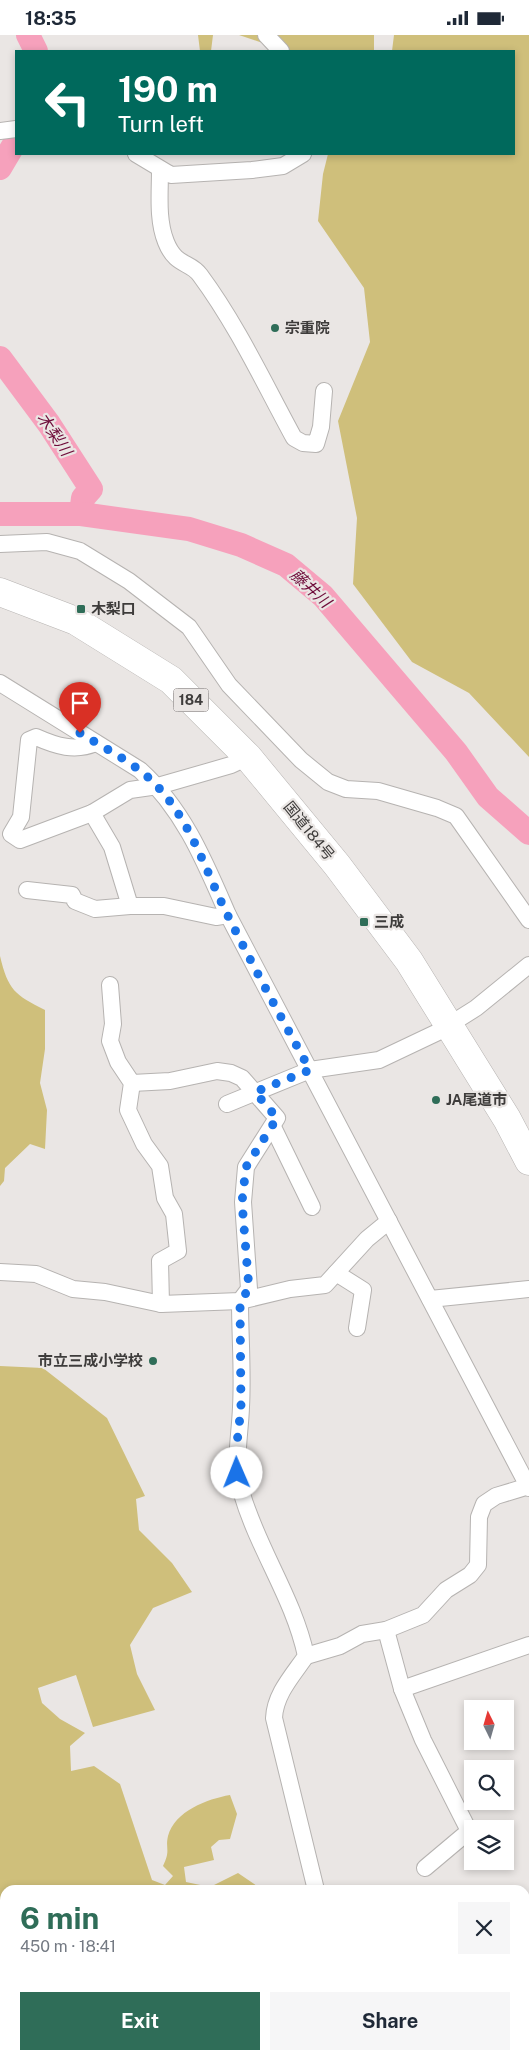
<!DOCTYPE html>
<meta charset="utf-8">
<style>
body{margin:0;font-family:"Public Sans","Noto Sans JP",sans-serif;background:#f6f6f7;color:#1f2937;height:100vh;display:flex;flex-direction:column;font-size:19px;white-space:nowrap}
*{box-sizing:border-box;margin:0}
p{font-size:16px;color:#747a83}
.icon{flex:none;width:28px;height:28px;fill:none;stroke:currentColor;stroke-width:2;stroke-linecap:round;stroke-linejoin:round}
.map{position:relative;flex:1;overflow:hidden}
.panel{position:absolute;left:0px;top:1850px;width:530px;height:175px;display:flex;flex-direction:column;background:#fff;border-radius:15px 15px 0 0;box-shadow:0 2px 8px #0003}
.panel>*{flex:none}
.banner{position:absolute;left:15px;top:15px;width:500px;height:105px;border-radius:0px;box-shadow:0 2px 8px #0003;background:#00695c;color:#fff;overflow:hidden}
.needle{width:32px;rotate:355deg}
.fabs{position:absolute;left:464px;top:1665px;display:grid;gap:10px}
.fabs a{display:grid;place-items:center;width:50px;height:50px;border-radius:0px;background:#fff;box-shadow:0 2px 8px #0003;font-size:25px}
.pin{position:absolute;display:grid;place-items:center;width:42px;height:42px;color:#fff;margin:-51px -21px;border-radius:50% 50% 50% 0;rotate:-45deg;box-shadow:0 0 5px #0007}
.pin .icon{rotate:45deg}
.me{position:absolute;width:55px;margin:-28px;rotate:359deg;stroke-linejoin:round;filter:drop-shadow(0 0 4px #0008)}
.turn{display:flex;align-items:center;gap:18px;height:105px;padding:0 20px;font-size:22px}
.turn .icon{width:65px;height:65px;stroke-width:2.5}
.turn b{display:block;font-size:35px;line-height:42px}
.round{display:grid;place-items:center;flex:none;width:52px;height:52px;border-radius:0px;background:#f6f6f7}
.overview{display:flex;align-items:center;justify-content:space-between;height:85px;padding:0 20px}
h1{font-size:30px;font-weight:700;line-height:38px;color:#2f6d58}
.cta{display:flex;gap:10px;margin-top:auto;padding:10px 20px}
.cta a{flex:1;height:58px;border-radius:0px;background:#2f6d58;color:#fff;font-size:20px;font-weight:700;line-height:58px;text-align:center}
.cta a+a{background:#f6f6f7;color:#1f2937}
.status{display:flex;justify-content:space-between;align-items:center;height:35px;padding:0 25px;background:#fff;direction:ltr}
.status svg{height:14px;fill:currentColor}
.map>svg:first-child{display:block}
</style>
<div class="status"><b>18:35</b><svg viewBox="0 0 49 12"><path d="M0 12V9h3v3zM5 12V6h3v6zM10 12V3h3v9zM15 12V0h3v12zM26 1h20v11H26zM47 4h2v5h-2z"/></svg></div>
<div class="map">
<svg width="529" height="2025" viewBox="0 0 529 2025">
<rect width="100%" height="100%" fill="#eae6e4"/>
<g fill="#cfbf7b">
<polygon points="198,0 213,0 211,16 200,16"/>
<polygon points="239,0 374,0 374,16 286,16"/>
<polygon points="394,0 529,0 529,722 469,658 412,627 353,549 357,483 338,386 370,307 364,253 318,186 323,139 328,119 514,119 514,16 392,16"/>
<path d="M0 921C8 955 15 960 45 975V1014L40 1048 47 1075 45 1114 30 1109 5 1133 4 1146 0 1151Z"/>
<path d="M0 1331 43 1333 107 1383 145 1461 136 1464 139 1495 172 1528 192 1557 153 1573 130 1610 137 1639 155 1675 93 1692 76 1640 38 1653 42 1668 60 1684 85 1698 70 1711 71 1736 94 1731 120 1749 152 1845 165 1850 173 1841 163 1831C171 1815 165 1814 168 1801 175 1776 207 1764 230 1760L237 1779 230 1804 219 1805 211 1812 214 1825 184 1832 186 1847 210 1852 238 1838 263 1855H5V2020H229L221 2025H0Z"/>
</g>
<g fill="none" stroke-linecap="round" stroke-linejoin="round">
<g stroke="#f6a1bc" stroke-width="24">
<polyline points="28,0 36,16"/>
<polyline points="0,133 16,106"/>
<polyline points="0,323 49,389 91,454 83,463 81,479"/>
<polyline points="0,479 81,479 189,494 241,510 286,530 323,561 456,717 488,762 529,798"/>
</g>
<g stroke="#b6b3b1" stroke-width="18">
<g id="street">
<polyline points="266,0 281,16"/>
<polyline points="0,96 16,94"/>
<polyline points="136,119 171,140 252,135 283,131 303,119"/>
<path d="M160 135C160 158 157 185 166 207 176 232 190 226 200 240 237 290 264 348 294 403L303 408 316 409 321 392 324 356"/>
<polyline points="0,509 47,507 80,516 129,546 189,592 229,650 301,725 328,747 346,754 378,756 437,773 456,781 529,885"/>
<path d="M0 648 140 735C184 775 205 827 228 880L529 1453"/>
<path d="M96 708C75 717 56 711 36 702L29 705 21 782 11 799 20 805 92 778 130 755 158 751 231 730 248 722"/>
<polyline points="92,778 112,812 130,871"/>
<polyline points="27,855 72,860 75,866 95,874 130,871 164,871 216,882 228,880"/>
<polyline points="110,950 113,989 110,1006 118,1027 132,1048 128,1075 144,1109 160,1131 165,1163 174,1179 178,1216 160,1226 161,1269"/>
<path d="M132 1048 170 1046 217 1036 231 1038 242 1043 277 1083 246 1132 243 1167 249 1254 240 1266C240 1301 243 1337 241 1372 240 1402 233 1429 242 1459 258 1514 294 1564 306 1621 293 1640 275 1659 274 1683L316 1855"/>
<polyline points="227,1069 310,1035 379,1025 438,997 476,973 529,930"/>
<polyline points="273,1092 312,1172"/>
<polyline points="0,1237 36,1239 73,1254 105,1257 161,1269 240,1266 290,1254 325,1250 367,1204 389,1186"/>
<polyline points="336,1238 363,1255 357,1293"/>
<polyline points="430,1264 529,1254"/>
<polyline points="386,1595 402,1654 423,1705 469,1796 425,1833"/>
<polyline points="306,1621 340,1611 362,1599 386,1595 423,1580 446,1555 470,1540 478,1530 479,1482 484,1469 496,1461 529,1451"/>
<polyline points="402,1654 529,1610"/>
<polyline points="525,1904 529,1901"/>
<polyline points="525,1953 529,1959"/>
<polyline points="256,2025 259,2020"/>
</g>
</g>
<g stroke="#b6b3b1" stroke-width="29">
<polyline id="highway" points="0,557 76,586 171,645 248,722 337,830 409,926 507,1084 529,1126"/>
</g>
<use href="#street" stroke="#fff" stroke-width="16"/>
<use href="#highway" stroke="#fff" stroke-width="28"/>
</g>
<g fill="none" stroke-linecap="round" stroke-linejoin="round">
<path stroke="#1a73e8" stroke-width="9" stroke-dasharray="0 16.2" d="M80 698C106 714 137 729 158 752 192 789 206 837 228 881 254 933 282 984 310 1035L255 1057 277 1083 246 1132 242 1167 249 1254 240 1266 241 1373 237 1408V1438"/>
</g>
<g fill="#2f6d58" stroke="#eae6e4" stroke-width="2">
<circle cx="275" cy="293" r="5"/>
<rect x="76" y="569" width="10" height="10" rx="2.5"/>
<rect x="359" y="882" width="10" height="10" rx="2.5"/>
<circle cx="436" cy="1065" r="5"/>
<circle cx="153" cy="1326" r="5"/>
</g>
<g text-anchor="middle" stroke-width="4.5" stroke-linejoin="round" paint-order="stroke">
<rect fill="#eae6e4" stroke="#726f6e" stroke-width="1" x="173.5" y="653.5" width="35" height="23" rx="4"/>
<g font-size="14" font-weight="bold" fill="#3e3c3b">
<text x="191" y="670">184</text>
</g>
<g font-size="15" font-weight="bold" fill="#3e3c3b" stroke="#eae6e4" text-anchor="start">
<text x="285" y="298">宗重院</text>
<text x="91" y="579">木梨口</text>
<text x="374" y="892">三成</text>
<text x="446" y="1070">JA尾道市</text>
<text x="143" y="1331" text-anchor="end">市立三成小学校</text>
</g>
<g font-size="15" fill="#3e3c3b" stroke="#eae6e4">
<text transform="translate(309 796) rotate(51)" y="5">国道184号</text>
</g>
<g font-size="16" font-style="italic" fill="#6f0c3a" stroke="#eae6e4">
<text transform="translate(55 399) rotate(56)" y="6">木梨川</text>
<text transform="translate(311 553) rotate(43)" y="6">藤井川</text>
</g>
</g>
</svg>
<div class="fabs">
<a><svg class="needle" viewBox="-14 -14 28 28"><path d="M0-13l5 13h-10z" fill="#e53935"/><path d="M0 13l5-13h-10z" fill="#747a83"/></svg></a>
<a><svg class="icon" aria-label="search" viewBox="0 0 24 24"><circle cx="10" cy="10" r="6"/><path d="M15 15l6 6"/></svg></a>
<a><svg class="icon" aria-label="layers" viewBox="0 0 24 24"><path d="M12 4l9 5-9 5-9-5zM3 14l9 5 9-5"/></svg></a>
</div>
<div class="pin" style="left:80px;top:698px;background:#d93025"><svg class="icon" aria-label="arrive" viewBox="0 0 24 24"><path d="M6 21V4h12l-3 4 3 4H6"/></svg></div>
<svg class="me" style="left:237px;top:1438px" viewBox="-20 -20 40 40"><circle r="19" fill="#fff"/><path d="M0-13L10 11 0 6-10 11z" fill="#1a73e8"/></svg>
<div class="banner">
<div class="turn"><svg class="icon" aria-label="left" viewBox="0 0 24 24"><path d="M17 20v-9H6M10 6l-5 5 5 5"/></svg><div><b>190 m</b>Turn left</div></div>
</div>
<section class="panel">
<div class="overview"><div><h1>6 min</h1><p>450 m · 18:41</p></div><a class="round"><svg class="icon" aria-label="close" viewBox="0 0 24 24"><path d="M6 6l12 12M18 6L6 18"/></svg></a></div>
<div class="cta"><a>Exit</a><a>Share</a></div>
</section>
</div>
